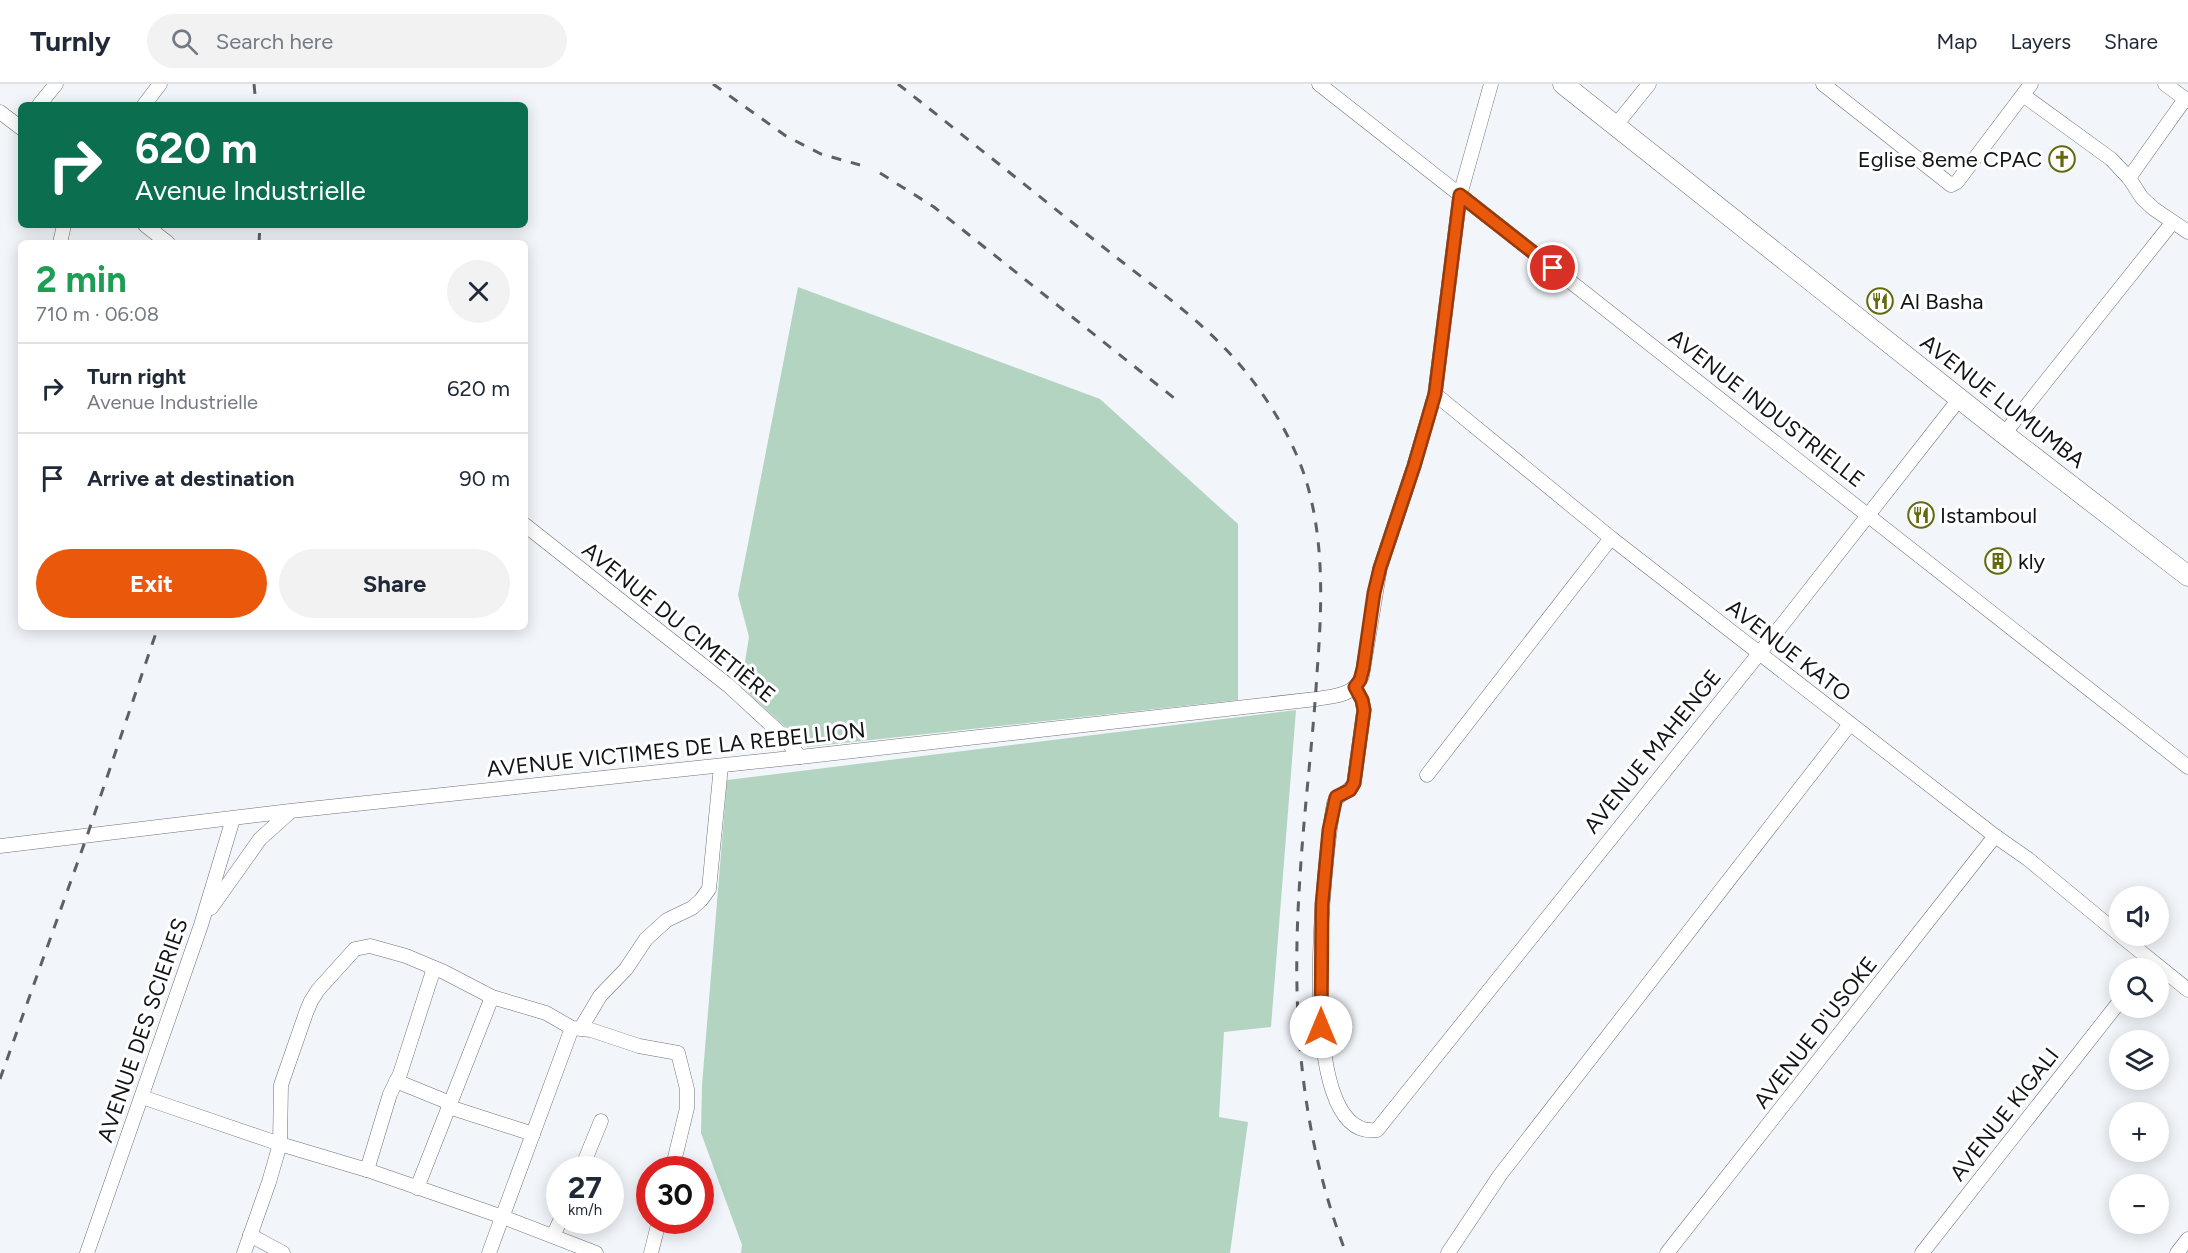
<!DOCTYPE html>
<meta charset="utf-8">
<style>
body{margin:0;font-family:Figtree,sans-serif;background:#f2f2f3;color:#1f2937;height:100vh;display:flex;flex-direction:column;font-size:22px;white-space:nowrap}
*{box-sizing:border-box;margin:0}
p{font-size:20px;color:#747a83}
.icon{flex:none;width:33px;height:33px;fill:none;stroke:currentColor;stroke-width:2;stroke-linecap:round;stroke-linejoin:round}
.map{position:relative;flex:1;overflow:hidden}
.details{position:absolute;left:18px;top:156px;width:510px;height:390px;display:flex;flex-direction:column;background:#fff;border-radius:9px;box-shadow:0 3px 15px #0003}
.details>*{flex:none}
.hud{position:absolute;left:18px;top:18px;width:510px;height:126px;border-radius:9px;box-shadow:0 3px 15px #0003;background:#0b6e4f;color:#fff;overflow:hidden}
.controls{position:absolute;left:2109px;top:802px;display:grid;gap:12px}
.controls a{display:grid;place-items:center;width:60px;height:60px;border-radius:50%;background:#fff;box-shadow:0 3px 15px #0003;font-size:30px}
.speed{position:absolute;left:546px;top:1072px;display:flex;gap:12px;font-size:30px;font-weight:700;text-align:center}
.speed>*{display:grid;place-content:center;width:78px;height:78px;border-radius:50%;background:#fff;box-shadow:0 3px 15px #0003;line-height:1}
.speed small{font-size:15px;font-weight:400}
.speed .limit{border:9px solid #d22;background:#fff;color:#111}
.pin{position:absolute;display:grid;place-items:center;width:51px;height:51px;color:#fff;margin:-26px;border:3px solid #fff;border-radius:50%;box-shadow:0 2px 6px #0007}
.me{position:absolute;width:66px;margin:-33px;rotate:0deg;stroke-linejoin:round;filter:drop-shadow(0 0 4px #0008)}
.turn{display:flex;align-items:center;gap:21px;height:126px;padding:0 18px;font-size:27px}
.turn .icon{width:78px;height:78px;stroke-width:2.5}
.turn b{display:block;font-size:42px;line-height:51px}
.round{display:grid;place-items:center;flex:none;width:63px;height:63px;border-radius:32px;background:#f2f2f3}
.head{display:flex;align-items:center;justify-content:space-between;height:102px;padding:0 18px}
h1{font-size:36px;font-weight:700;line-height:45px;color:#1e9e55}
.primary-button{display:flex;gap:12px;margin-top:auto;padding:12px 18px}
.primary-button a{flex:1;height:69px;border-radius:36px;background:#ea580c;color:#fff;font-size:24px;font-weight:700;line-height:69px;text-align:center}
.primary-button a+a{background:#f2f2f3;color:#1f2937}
ul{padding:0;list-style:none}
li{display:flex;align-items:center;gap:18px;height:90px;padding:0 18px;border-top:2px solid #e0e1e3}
li div{flex:1}
li b{display:block;font-size:22px}
li em{font-style:normal}
header{display:flex;align-items:center;gap:36px;box-sizing:border-box;height:84px;padding:0 30px;background:#fff;border-bottom:2px solid #e0e1e3}
header strong{font-size:28px}
nav{display:flex;gap:33px;margin-inline-start:auto;font-size:21px}
.search{width:420px;height:54px;background:#f2f2f3;display:flex;align-items:center;gap:15px;box-sizing:border-box;padding:0 21px;border-radius:33px;color:#747a83;font-size:22px}
.map>svg:first-child{display:block}
</style>
<header>
<strong>Turnly</strong>
<div class="search"><svg class="icon" aria-label="search" viewBox="0 0 24 24"><circle cx="10" cy="10" r="6"/><path d="M15 15l6 6"/></svg>Search here</div>
<nav><a>Map</a><a>Layers</a><a>Share</a></nav>
</header>
<div class="map">
<svg width="2188" height="1169" viewBox="0 0 2188 1169">
<rect width="100%" height="100%" fill="#f2f6fb"/>
<g fill="#b4d4c2">
<polygon points="798,203 1100,315 1238,440 1238,616 807,663 741,602 749,553 738,511"/>
<polygon points="1296,626 1271,943 1224,948 1219,1033 1248,1038 1230,1169 741,1169 742,1161 701,1049 702,1001 727,696"/>
</g>
<g fill="none" stroke-linecap="round" stroke-linejoin="round">
<g stroke="#6f7277" stroke-width="15">
<g id="minor">
<polyline points="1319,0 2188,683"/>
<polyline points="1823,0 1951,101 1957,98 2031,0"/>
<polyline points="2165,0 2188,17"/>
<polyline points="2023,11 2111,75 2129,94 2142,114 2154,125 2188,148"/>
<polyline points="39,21 56,0"/>
<polyline points="144,21 160,0"/>
<polyline points="0,28 21,44"/>
<polyline points="1616,41 1649,0"/>
<polyline points="2129,94 2185,15"/>
<polyline points="145,141 168,159"/>
<polyline points="60,159 64,141"/>
<polyline points="1435,310 1611,454 1995,752 2028,775 2120,851"/>
<polyline points="2004,350 2172,139"/>
<polyline points="525,441 729,602 780,649 800,673"/>
<path d="M1355 603 1362 616 1364 626 1354 699C1350 709 1338 709 1334 719 1325 769 1291 1058 1377 1046L1782 541 1960 314"/>
<polyline points="1427,691 1611,454"/>
<path d="M0 762 290 727 800 673 1316 615C1334 612 1354 612 1362 592L1380 484 1414 382 1435 310 1460 111 1491 0"/>
<polyline points="211,824 260,755 290,728"/>
<polyline points="2121,852 2188,906"/>
<polyline points="581,944 600,912 626,885 646,855 667,836 692,824 701,816 709,805 721,682"/>
<polyline points="396,997 450,1019"/>
<polyline points="142,1013 280,1060 367,1086 503,1133 596,1169"/>
<polyline points="449,1023 533,1050"/>
<polyline points="367,1086 390,1010 400,990 434,884"/>
<polyline points="581,1086 601,1037"/>
<polyline points="417,1104 492,913"/>
<polyline points="250,1151 283,1169"/>
<polyline points="553,1152 560,1137"/>
<polyline points="87,1169 201,841 233,735"/>
<polyline points="244,1169 269,1098 280,1060 281,1001 306,929 311,917 318,906 355,865 370,862 406,872 444,888 492,913 546,929 572,944 591,946 639,962 678,969 687,1005 687,1024 672,1086"/>
<polyline points="489,1169 572,944"/>
<polyline points="651,1169 659,1137"/>
<polyline points="1448,1169 1500,1091 1850,640"/>
<polyline points="1667,1169 1995,752"/>
<polyline points="1922,1169 2120,917"/>
<polyline points="2177,1169 2188,1155"/>
</g>
</g>
<g stroke="#6f7277" stroke-width="21">
<polyline id="highway" points="1563,0 2004,350 2188,492"/>
</g>
<use href="#minor" stroke="#fff" stroke-width="14"/>
<use href="#highway" stroke="#fff" stroke-width="20"/>
<g stroke="#5e6063" stroke-width="3" stroke-dasharray="10 10" stroke-linecap="butt">
<polyline points="254,0 256,21"/>
<polyline points="713,0 786,52 821,70 860,81"/>
<path d="M898 0C969 56 1040 113 1112 170 1158 206 1213 245 1249 292 1272 321 1293 357 1305 393 1325 456 1322 524 1317 589 1313 657 1304 725 1300 793 1291 922 1299 1047 1346 1169"/>
<polyline points="880,89 934,123 1179,318"/>
<polyline points="259,159 260,141"/>
<polyline points="0,995 87,752 158,543"/>
</g>
</g>
<g fill="none" stroke-linecap="round" stroke-linejoin="round">
<g stroke="#983908" stroke-width="15">
<polyline id="route" points="1321,943 1322,821 1329,746 1336,713 1350,706 1354,699 1364,626 1362,616 1355,603 1360,596 1363,585 1374,509 1380,484 1414,382 1435,310 1460,111 1553,184"/>
</g>
<use href="#route" stroke="#ea580c" stroke-width="10"/>
</g>
<defs>
<g id="church-ring" transform="scale(1.35)"><circle r="9.5" fill="#fff" stroke="#636a0e" stroke-width="1.5"/><path d="M-1.2-6h2.4v3.5h3.3v2.4h-3.3V6h-2.4V-.1h-3.3v-2.4h3.3Z" fill="#636a0e"/></g>
<g id="restaurant-ring" transform="scale(1.35)"><circle r="9.5" fill="#fff" stroke="#636a0e" stroke-width="1.5"/><path d="M-5-6h1v4h1v-4h1v4h1v-4h1v5L-1.5 .5V6h-2V.5L-5-1ZM5-6V6H3V1.5H1.5Q1.5-4 5-6Z" fill="#636a0e"/></g>
<g id="building-ring" transform="scale(1.35)"><circle r="9.5" fill="#fff" stroke="#636a0e" stroke-width="1.5"/><path d="M-4-6H4V6H1V3H-1V6H-4ZM-2.5-4.3h1.7v1.8h-1.7ZM.8-4.3h1.7v1.8H.8ZM-2.5-1h1.7V.8h-1.7ZM.8-1h1.7V.8H.8Z" fill="#636a0e"/></g>
</defs>
<g fill-rule="evenodd">
<use href="#church-ring" x="2062" y="75"/>
<use href="#restaurant-ring" x="1880" y="217"/>
<use href="#restaurant-ring" x="1921" y="431"/>
<use href="#building-ring" x="1998" y="477"/>
</g>
<g text-anchor="middle" stroke-width="6" stroke-linejoin="round" paint-order="stroke">
<g font-size="22" fill="#131416" stroke="#fff" text-anchor="start">
<text x="2042" y="83" text-anchor="end">Eglise 8eme CPAC</text>
<text x="1900" y="225">Al Basha</text>
<text x="1940" y="439">Istamboul</text>
<text x="2018" y="485">kly</text>
</g>
<g font-size="22" fill="#131416" stroke="#fff">
<text transform="translate(2003 317) rotate(38)" y="8">AVENUE LUMUMBA</text>
<text transform="translate(1767 324) rotate(38)" y="8">AVENUE INDUSTRIELLE</text>
<text transform="translate(679 538) rotate(39)" y="8">AVENUE DU CIMETIÈRE</text>
<text transform="translate(1789 566) rotate(38)" y="8">AVENUE KATO</text>
<text transform="translate(676 665) rotate(-6)" y="8">AVENUE VICTIMES DE LA REBELLION</text>
<text transform="translate(1652 667) rotate(-51)" y="8">AVENUE MAHENGE</text>
<text transform="translate(142 946) rotate(-71)" y="8">AVENUE DES SCIERIES</text>
<text transform="translate(1815 948) rotate(-52)" y="8">AVENUE D'USOKE</text>
<text transform="translate(2004 1030) rotate(-52)" y="8">AVENUE KIGALI</text>
</g>
</g>
</svg>
<div class="controls">
<a><svg class="icon" aria-label="sound" viewBox="0 0 24 24"><path d="M4 9h4l5-4v14l-5-4H4zM17 9q2 3 0 6"/></svg></a>
<a><svg class="icon" aria-label="search" viewBox="0 0 24 24"><circle cx="10" cy="10" r="6"/><path d="M15 15l6 6"/></svg></a>
<a><svg class="icon" aria-label="layers" viewBox="0 0 24 24"><path d="M12 4l9 5-9 5-9-5zM3 14l9 5 9-5"/></svg></a>
<a>+</a>
<a>−</a>
</div>
<div class="speed"><div>27<small>km/h</small></div><div class="limit">30</div></div>
<div class="pin" style="left:1553px;top:184px;background:#d93025"><svg class="icon" aria-label="arrive" viewBox="0 0 24 24"><path d="M6 21V4h12l-3 4 3 4H6"/></svg></div>
<svg class="me" style="left:1321px;top:943px" viewBox="-20 -20 40 40"><circle r="19" fill="#fff"/><path d="M0-13L10 11 0 6-10 11z" fill="#ea580c"/></svg>
<div class="hud">
<div class="turn"><svg class="icon" aria-label="right" viewBox="0 0 24 24"><path d="M7 20v-9h11M14 6l5 5-5 5"/></svg><div><b>620 m</b>Avenue Industrielle</div></div>
</div>
<section class="details">
<div class="head"><div><h1>2 min</h1><p>710 m · 06:08</p></div><a class="round"><svg class="icon" aria-label="close" viewBox="0 0 24 24"><path d="M6 6l12 12M18 6L6 18"/></svg></a></div>
<ul>
<li><svg class="icon" aria-label="right" viewBox="0 0 24 24"><path d="M7 20v-9h11M14 6l5 5-5 5"/></svg><div><b>Turn right</b><p>Avenue Industrielle</p></div><em>620 m</em></li>
<li><svg class="icon" aria-label="arrive" viewBox="0 0 24 24"><path d="M6 21V4h12l-3 4 3 4H6"/></svg><div><b>Arrive at destination</b></div><em>90 m</em></li>
</ul>
<div class="primary-button"><a>Exit</a><a>Share</a></div>
</section>
</div>
